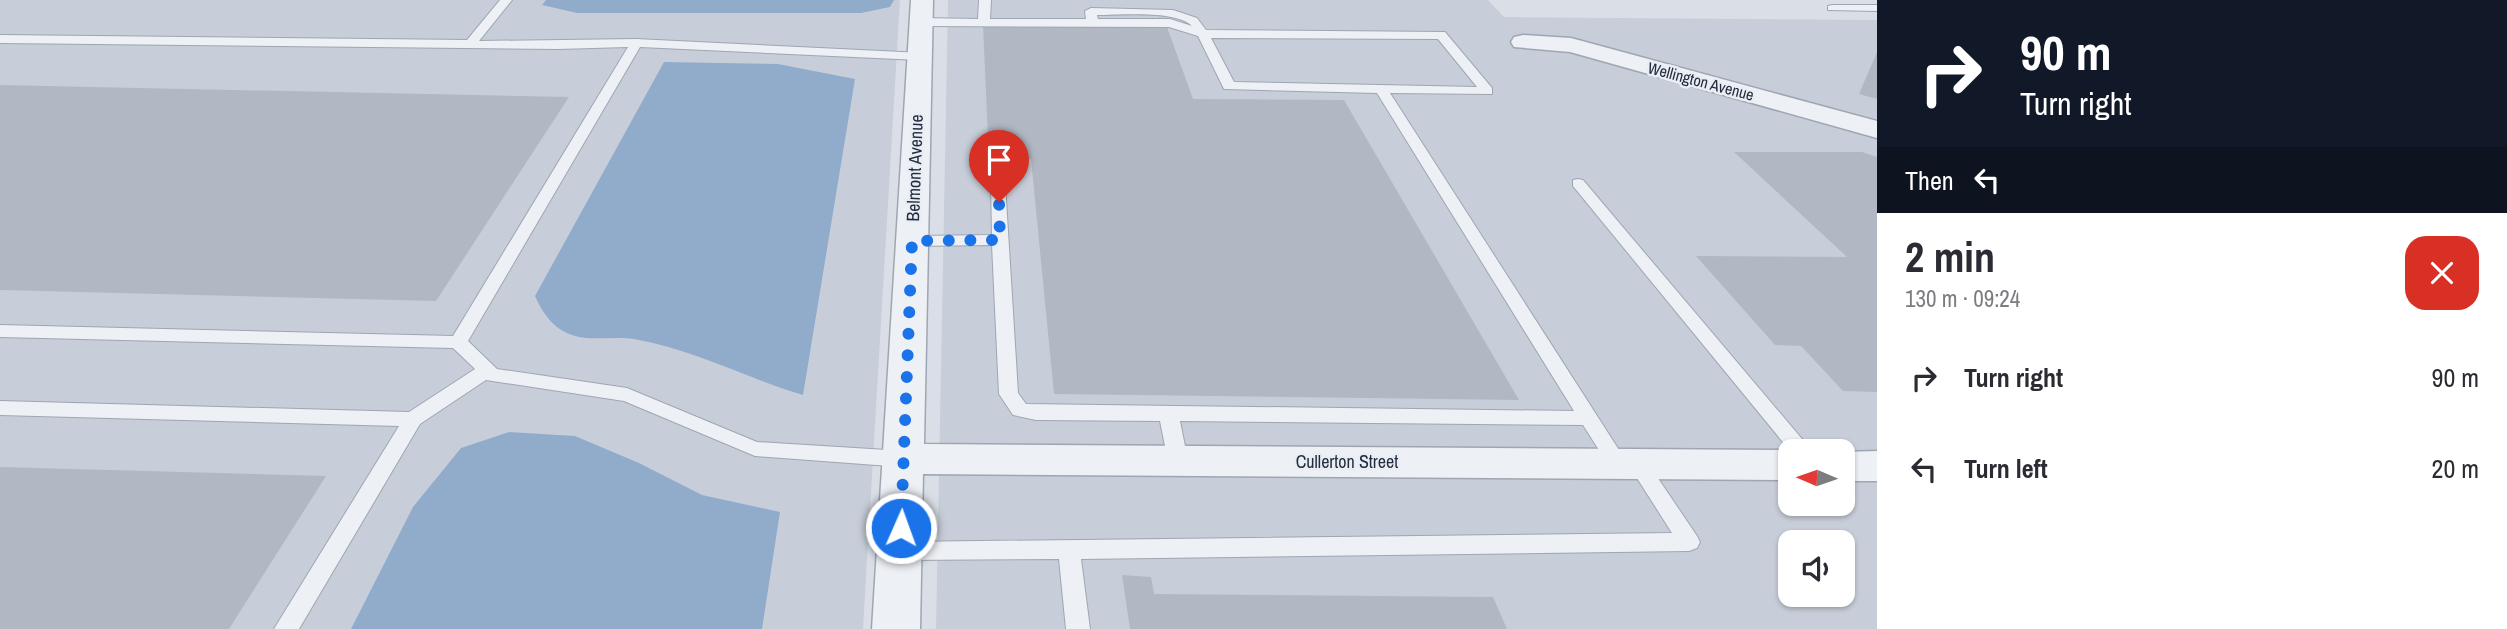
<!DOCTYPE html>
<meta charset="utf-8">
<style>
body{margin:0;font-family:"Archivo Narrow",sans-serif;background:#f2f2f3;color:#2b2b33;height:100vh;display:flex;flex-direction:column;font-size:26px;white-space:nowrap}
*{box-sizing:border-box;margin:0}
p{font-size:23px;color:#7c7c81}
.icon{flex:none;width:38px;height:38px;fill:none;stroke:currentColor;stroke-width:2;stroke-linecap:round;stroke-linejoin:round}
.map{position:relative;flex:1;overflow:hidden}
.details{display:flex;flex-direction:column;background:#fff;width:630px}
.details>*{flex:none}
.guide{background:#111827;color:#fff;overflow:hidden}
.needle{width:46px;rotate:272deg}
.controls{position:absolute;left:1778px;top:439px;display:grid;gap:14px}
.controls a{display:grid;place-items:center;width:77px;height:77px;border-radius:14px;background:#fff;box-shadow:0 2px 5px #0004;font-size:35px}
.pin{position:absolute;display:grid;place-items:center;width:60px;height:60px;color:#fff;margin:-72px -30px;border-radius:50% 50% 50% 0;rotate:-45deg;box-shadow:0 0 7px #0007}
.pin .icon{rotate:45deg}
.me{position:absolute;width:77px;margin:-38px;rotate:2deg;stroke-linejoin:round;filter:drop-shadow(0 0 5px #0008)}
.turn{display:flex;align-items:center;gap:24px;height:147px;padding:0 28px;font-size:32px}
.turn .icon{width:91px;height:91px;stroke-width:2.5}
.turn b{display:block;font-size:49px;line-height:60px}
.then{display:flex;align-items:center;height:66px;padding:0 28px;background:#0003;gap:14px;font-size:26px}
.round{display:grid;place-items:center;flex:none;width:74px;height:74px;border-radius:21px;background:#f2f2f3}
.head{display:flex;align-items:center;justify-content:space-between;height:119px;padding:0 28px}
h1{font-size:42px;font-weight:700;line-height:52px}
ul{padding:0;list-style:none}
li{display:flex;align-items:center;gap:21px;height:91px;padding:0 28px}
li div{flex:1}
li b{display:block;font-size:26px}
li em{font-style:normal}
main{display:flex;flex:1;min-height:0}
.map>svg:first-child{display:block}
</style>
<main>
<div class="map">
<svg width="1877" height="629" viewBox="0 0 1877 629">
<rect width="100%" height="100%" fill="#dadfe7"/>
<g fill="#c8ced9" fill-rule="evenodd">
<polygon points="0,0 900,0 863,629 0,629"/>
<path d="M948 0H1488L1504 17 1877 20V629H936ZM1790 452H1843V504H1790ZM1790 542H1843V595H1790Z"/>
</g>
<g fill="#91accb">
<polygon points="546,0 894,0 890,7 861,13 577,13 542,5"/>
<path d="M664 62 778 64 855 79 803 395C746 378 693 349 634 339 615 336 593 341 575 336 554 330 543 314 535 296Z"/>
<polygon points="509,432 575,436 639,463 702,495 780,512 762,629 351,629 413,507 461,448"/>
</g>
<g fill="#b1b8c4">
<polygon points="983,26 1167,27 1193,99 1344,100 1519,400 1054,394 1031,159 989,159"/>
<polygon points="1877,52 1877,99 1859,94"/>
<polygon points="0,85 569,97 436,301 0,290"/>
<polygon points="1734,152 1862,152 1877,157 1877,392 1843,391 1801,346 1775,345 1696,256 1847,257"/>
<polygon points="0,467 326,476 229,629 0,629"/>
<polygon points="1122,575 1151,577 1154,594 1493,597 1507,629 1130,629"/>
</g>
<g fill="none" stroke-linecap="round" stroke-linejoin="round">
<g stroke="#9fa6b1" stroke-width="2">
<g id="lane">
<polygon points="500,0 512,0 479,41 636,39 923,53 923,59 919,60 640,47 468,341 497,369 627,388 757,442 903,451 910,454 913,459 910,464 903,467 755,456 624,401 486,380 420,424 299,629 274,629 399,426 0,415 0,401 409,412 475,369 453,348 0,337 0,325 453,336 628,47 558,49 0,43 0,35 467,40"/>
<path d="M979 0H991L990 19H1086L1085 11 1091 8 1173 10 1197 18 1206 30 1445 32 1492 88V94L1390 93 1628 464 1631 459 1638 456 1645 459 1697 536 1700 542 1697 548 1689 551 1081 559 1090 629H1066L1059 559 900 560 892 557 889 551 892 545 900 542 1672 533 1628 464 1625 469 1618 472 1611 469 1583 425 1180 421 1188 461 1185 466 1178 469 1171 466 1168 461 1160 421 1036 420 1013 415 999 394 992 245 912 246 904 241 912 236 992 235 991 183 998 179 1005 183 1018 393 1026 404 1574 411 1377 93 1224 89 1198 36 1169 27 921 26 915 22 921 18 978 19ZM1097 15C1119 15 1177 10 1192 26L1170 19H1098ZM1211 38 1438 39 1477 87 1234 82Z"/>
<polygon points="1832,5 1877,5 1877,11 1828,10 1828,6"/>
<polygon points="1578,179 1583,180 1813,452 1791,452 1573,186 1573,180"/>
</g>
</g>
<g stroke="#9fa6b1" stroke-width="3">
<g id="street">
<polygon points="911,0 933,0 924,444 1790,450 1796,452 1790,452 1790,480 923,474 920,629 872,629"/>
<polygon points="1523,35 1571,38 1877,121 1877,138 1570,52 1514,47 1511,42 1514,37"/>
<polygon points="1877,451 1877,481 1843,481 1843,452 1840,452"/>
</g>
</g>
<use href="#lane" fill="#edf0f5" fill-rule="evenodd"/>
<use href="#street" fill="#edf0f5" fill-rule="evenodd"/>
</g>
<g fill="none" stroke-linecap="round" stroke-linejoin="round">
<polyline stroke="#1a73e8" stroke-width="12" stroke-dasharray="0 21.6" points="901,528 912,241 1000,240 999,202"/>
</g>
<g text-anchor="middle" stroke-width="5" stroke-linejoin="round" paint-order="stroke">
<g font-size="16" fill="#232c3e" stroke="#e9eef4">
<text transform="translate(1701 81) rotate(15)" y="6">Wellington Avenue</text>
</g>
<g font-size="18" fill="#232c3e" stroke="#e9eef4">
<text transform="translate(915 168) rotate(-88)" y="6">Belmont Avenue</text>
<text x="1347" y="468">Cullerton Street</text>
</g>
</g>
</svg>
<div class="controls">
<a><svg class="needle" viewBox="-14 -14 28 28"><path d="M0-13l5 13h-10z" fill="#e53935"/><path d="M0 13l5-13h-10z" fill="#7c7c81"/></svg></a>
<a><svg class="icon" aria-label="sound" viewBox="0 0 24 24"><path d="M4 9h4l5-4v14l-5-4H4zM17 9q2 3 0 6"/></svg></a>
</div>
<div class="pin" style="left:999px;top:202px;background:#d93025"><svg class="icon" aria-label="arrive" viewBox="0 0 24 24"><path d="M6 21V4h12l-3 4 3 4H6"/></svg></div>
<svg class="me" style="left:901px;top:528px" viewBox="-20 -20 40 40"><circle r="17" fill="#1a73e8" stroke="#fff" stroke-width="3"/><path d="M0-11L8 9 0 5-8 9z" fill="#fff"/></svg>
</div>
<section class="details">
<div class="guide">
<div class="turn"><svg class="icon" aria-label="right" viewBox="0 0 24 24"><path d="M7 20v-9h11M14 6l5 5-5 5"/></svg><div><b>90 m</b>Turn right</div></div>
<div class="then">Then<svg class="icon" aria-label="left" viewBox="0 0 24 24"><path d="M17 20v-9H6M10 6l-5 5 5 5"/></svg></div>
</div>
<div class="head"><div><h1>2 min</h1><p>130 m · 09:24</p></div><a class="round" style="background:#d93025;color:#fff"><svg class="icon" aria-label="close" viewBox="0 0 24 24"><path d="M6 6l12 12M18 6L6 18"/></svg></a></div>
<ul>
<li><svg class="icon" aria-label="right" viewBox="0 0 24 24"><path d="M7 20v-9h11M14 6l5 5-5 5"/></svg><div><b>Turn right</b></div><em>90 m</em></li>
<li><svg class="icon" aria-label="left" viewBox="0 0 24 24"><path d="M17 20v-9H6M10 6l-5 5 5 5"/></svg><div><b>Turn left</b></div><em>20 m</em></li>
</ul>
</section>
</main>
